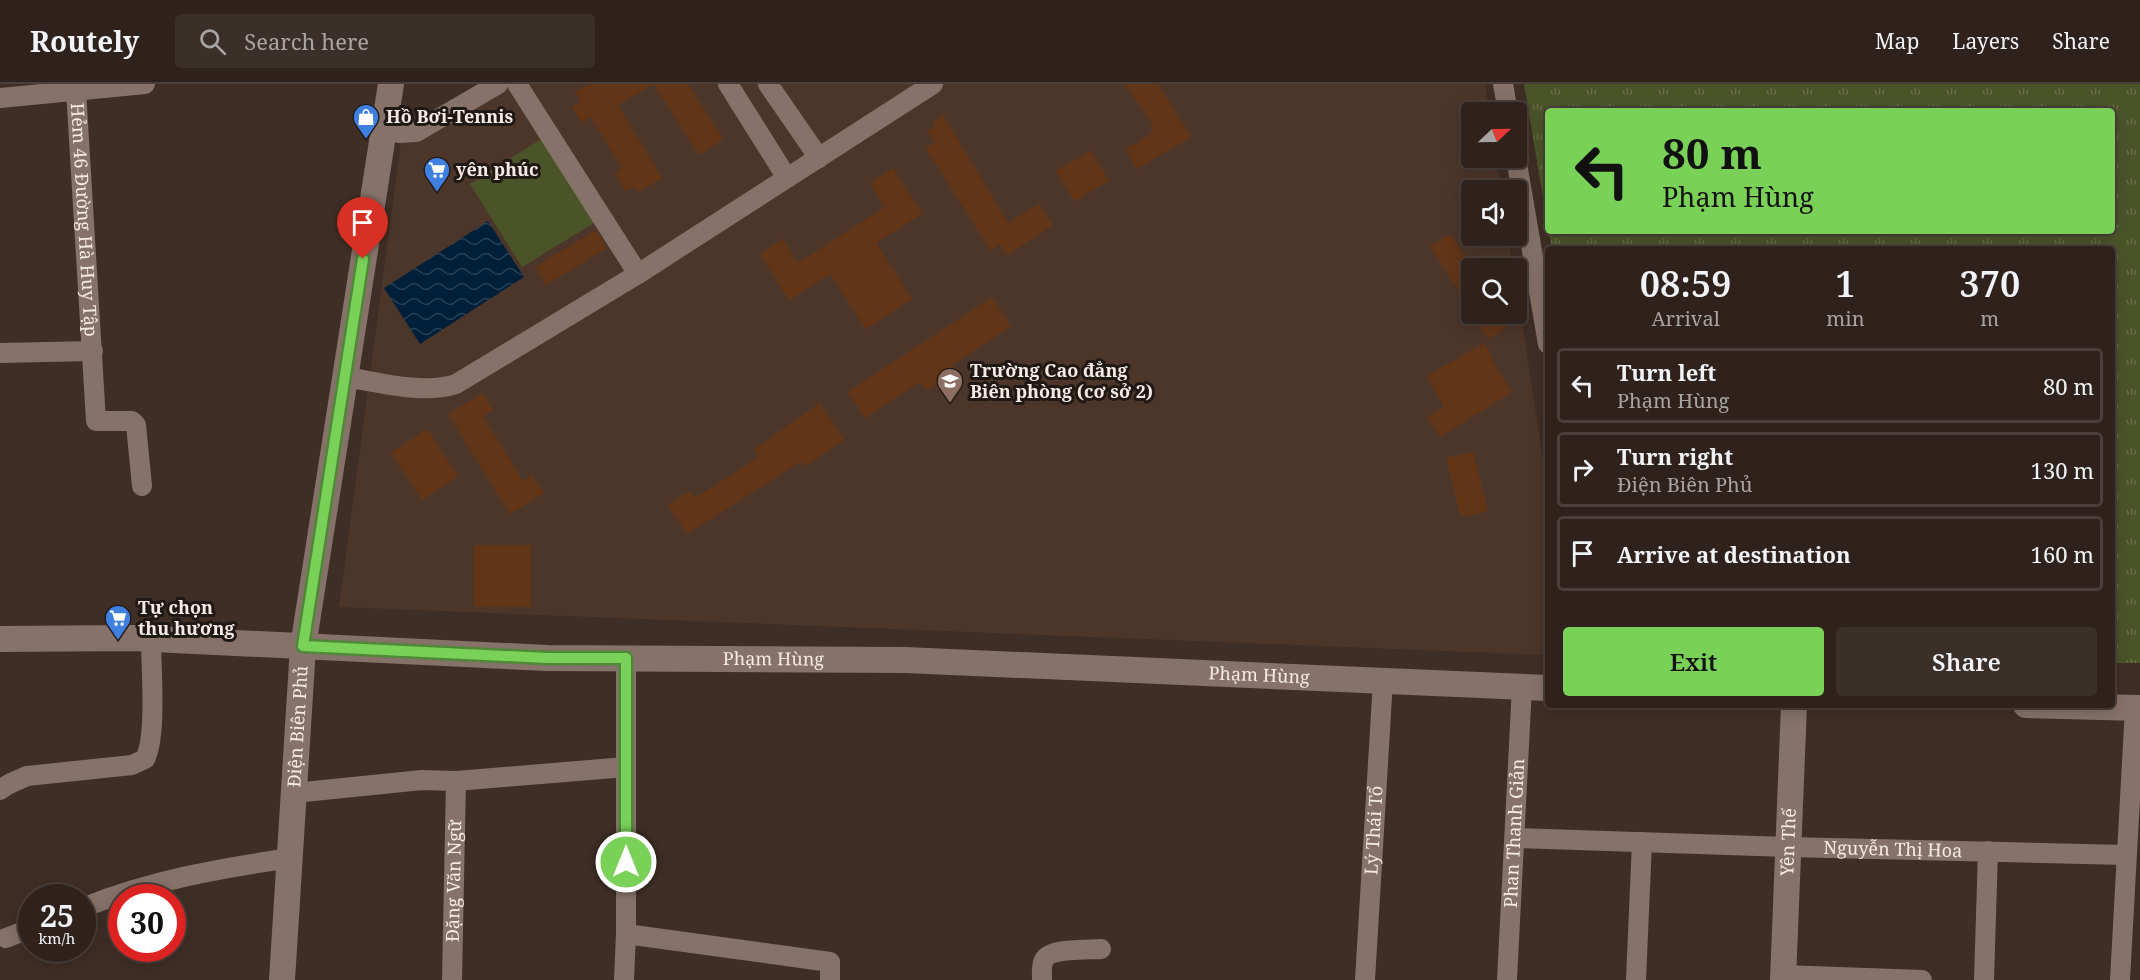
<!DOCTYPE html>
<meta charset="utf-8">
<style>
body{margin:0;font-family:"Noto Serif",serif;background:#3b2f29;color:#f1f3f6;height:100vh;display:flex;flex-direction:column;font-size:22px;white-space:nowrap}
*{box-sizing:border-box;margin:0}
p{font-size:20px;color:#a7a4a3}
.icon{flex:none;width:33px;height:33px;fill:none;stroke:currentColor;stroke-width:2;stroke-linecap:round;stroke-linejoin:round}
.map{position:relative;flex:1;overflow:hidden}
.details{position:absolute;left:1545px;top:162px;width:570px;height:462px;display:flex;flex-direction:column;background:#2f221c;border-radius:6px;box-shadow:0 3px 15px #0003,0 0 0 2px #4a3f3b}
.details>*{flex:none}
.top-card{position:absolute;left:1545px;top:24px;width:570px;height:126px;border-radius:6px;box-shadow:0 3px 15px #0003,0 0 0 2px #4a3f3b;background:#7ad157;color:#111;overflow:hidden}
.needle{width:39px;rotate:68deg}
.buttons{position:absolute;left:1461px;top:18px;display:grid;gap:12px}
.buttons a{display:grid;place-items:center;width:66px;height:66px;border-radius:6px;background:#2f221c;box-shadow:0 3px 15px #0003,0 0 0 2px #4a3f3b;font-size:30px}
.speed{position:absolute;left:18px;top:800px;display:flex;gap:12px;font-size:30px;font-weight:700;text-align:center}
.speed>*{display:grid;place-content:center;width:78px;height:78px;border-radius:50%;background:#2f221c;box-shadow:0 3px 15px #0003,0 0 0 2px #4a3f3b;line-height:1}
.speed small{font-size:15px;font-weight:400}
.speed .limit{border:9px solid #d22;background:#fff;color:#111}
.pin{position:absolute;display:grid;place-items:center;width:51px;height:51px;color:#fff;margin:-62px -26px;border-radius:50% 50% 50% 0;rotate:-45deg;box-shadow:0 0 6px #0007}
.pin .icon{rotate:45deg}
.me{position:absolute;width:66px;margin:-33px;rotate:0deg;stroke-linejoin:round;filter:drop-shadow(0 0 4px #0008)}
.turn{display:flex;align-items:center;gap:21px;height:126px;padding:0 18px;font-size:27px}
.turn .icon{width:78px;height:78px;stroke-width:2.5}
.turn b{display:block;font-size:42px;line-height:51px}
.eta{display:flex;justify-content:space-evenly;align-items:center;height:102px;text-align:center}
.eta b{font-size:36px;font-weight:600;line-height:42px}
.primary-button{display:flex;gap:12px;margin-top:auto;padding:12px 18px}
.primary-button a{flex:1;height:69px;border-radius:6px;background:#7ad157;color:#111;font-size:24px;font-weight:600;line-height:69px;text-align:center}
.primary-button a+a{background:#3b2f29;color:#f1f3f6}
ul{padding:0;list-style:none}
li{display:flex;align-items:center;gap:18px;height:75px;margin:0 12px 9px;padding:0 6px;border:3px solid #4a3f3b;border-radius:6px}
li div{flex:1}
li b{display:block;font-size:22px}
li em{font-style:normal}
header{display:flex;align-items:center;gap:36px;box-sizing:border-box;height:84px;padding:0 30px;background:#2f221c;border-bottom:2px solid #4a3f3b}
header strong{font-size:28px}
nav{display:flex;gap:33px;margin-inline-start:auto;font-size:21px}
.search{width:420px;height:54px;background:#3b2f29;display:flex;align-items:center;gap:15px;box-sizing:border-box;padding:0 21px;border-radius:6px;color:#a7a4a3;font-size:22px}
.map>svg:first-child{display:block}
</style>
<header>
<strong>Routely</strong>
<div class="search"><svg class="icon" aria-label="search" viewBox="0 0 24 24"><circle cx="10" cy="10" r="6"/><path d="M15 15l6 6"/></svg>Search here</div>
<nav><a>Map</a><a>Layers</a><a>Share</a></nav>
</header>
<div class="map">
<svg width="2140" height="896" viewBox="0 0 2140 896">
<defs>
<pattern id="park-tufts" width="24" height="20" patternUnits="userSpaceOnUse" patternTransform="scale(1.5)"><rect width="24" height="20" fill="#4b5429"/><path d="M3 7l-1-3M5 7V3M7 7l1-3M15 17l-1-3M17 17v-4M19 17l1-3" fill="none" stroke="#666d48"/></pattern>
<pattern id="water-waves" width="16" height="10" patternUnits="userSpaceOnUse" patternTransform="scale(1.5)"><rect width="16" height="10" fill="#002039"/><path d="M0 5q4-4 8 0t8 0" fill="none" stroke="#264156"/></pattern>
</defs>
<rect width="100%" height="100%" fill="#3f2e25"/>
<polygon fill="#4c362a" points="493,0 1485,0 1489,28 1472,28 1472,74 1496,74 1501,106 1472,106 1472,152 1508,152 1513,184 1472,184 1472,230 1516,230 1517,205 1548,410 1548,571 339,523 402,50"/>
<polygon fill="#4b5429" points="546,52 599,136 522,183 470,100"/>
<polygon fill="url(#park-tufts)" points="1524,0 2140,0 2140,579 2112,579 2112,165 1552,165 1549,147 2112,147 2112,27 1548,27 1548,143"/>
<polygon fill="url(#water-waves)" points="488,137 524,193 420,260 384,204"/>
<g fill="#633517">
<polygon points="589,0 654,0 618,21 662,94 638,108 634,102 625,107 615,89 622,84 591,33 582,39 572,23 581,18 575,8"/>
<polygon points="654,0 688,0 723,55 699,71"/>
<polygon points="1125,0 1158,0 1191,53 1137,85 1126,65 1151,50 1152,39"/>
<polygon points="943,31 1008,139 1039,120 1053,141 1007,171 1000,160 991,167 926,64 935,58 927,47 935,42 933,38"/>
<polygon points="1091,67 1109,97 1074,117 1056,87"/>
<polygon points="893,84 922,130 876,159 912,215 866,245 830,190 789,216 760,170 783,155 798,179 885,123 870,99"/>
<polygon points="596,146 607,164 546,201 535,183"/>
<polygon points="1450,150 1472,184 1472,228 1430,162"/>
<polygon points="992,213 1011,242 952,281 956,287 927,307 920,298 865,334 848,308"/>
<polygon points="1472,230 1500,230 1508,242 1488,255"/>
<polygon points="1484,259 1493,274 1491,275 1512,308 1440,353 1427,333 1444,323 1427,292"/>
<polygon points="483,309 493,326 483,332 523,397 532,391 544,409 510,430 448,330"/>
<polygon points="820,319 844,356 805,382 802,377 687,450 668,421 690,407 695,414 759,373 754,365"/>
<polygon points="427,345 458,392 422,416 391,369"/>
<polygon points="1473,368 1488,427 1461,433 1446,374"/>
<rect x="474" y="461" width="57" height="62"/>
</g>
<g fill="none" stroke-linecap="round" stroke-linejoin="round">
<g stroke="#867268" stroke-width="20">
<polyline points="517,0 638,190"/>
<polyline points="728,0 787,94"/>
<polyline points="768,0 819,74"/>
<polyline points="1503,0 1508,28"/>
<path id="s1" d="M76 6 96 337H132L136 341 142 402"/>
<polyline points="0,14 145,0"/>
<polyline points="383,45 400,49 416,48 498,0"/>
<polyline points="1516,74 1548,260"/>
<polyline points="0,269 93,267"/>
<path d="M345 293C379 298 423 311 456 300L638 190 933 0"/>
<path d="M0 706 9 700 27 692 132 681 145 675C157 652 151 584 151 555"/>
<polyline points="294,709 422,696 456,697 626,683"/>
<path id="s2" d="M1515 754 1788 763 2126 771"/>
<path d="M82 824C152 796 217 785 290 774"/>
<polyline points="626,850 830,878 830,896"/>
<polyline points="6,854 32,844"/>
<polyline points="1783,891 1922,896"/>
<path id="s3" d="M452 896 456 697"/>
<polyline points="624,896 626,850 626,574"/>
<path d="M1042 896C1042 890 1041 881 1044 876 1050 864 1089 866 1101 865"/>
<path id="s4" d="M1365 896 1383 596"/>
<path id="s5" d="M1507 896 1522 602"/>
<polyline points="1636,896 1642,758"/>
<polyline points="1984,896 1988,767"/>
<polyline points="2120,896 2135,624"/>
</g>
<g stroke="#867268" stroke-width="26">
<path id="s6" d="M0 555 133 554 547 574 905 576 1548 604"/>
<polyline points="2026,621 2140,624"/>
<path id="s7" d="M282 896 303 563 391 0"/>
<path id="s8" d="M1783 896 1794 621"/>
</g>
</g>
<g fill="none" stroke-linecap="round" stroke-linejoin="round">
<g stroke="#4f8839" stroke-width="15">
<polyline id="route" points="363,175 303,562 547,574 626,574 626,778"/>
</g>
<use href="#route" stroke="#7ad157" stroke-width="10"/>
</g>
<defs>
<g id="shop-pin" transform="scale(1.35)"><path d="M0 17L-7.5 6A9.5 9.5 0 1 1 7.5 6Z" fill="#3f7fe0" stroke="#201814"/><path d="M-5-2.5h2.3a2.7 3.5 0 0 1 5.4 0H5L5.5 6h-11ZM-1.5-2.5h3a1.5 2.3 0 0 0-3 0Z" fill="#fff"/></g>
<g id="supermarket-pin" transform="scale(1.35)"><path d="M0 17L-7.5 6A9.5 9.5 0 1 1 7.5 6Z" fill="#3f7fe0" stroke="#201814"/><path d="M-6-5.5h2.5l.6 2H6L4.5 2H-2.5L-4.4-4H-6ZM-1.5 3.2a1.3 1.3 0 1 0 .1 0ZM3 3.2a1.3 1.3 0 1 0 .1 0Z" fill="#fff"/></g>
<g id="university-pin" transform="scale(1.35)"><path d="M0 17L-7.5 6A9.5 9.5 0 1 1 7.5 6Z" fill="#8d6e63" stroke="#201814"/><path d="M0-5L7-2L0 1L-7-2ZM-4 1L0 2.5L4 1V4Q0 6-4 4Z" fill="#fff"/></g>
</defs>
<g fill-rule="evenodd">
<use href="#shop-pin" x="366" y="33"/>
<use href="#supermarket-pin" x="437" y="86"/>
<use href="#university-pin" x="950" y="297"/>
<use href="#supermarket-pin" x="118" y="534"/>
</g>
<g text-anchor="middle" stroke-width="6" stroke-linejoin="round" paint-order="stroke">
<g font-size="18" font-weight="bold" fill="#f5eae4" stroke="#201814" text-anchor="start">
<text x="386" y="39">Hồ Bơi-Tennis</text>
<text x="456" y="92">yên phúc</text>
<text x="970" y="293">Trường Cao đẳng<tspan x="970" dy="21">Biên phòng (cơ sở 2)</tspan></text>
<text x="138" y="530">Tự chọn<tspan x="138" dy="21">thu hương</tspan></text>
</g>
<g font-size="18" fill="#f5eae4" stroke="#201814">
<text dy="6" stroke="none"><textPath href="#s1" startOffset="130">Hẻm 46 Đường Hà Huy Tập</textPath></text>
<text dy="6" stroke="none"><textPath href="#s6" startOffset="774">Phạm Hùng</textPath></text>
<text dy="6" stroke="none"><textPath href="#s6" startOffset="1260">Phạm Hùng</textPath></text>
<text dy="6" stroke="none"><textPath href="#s7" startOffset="254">Điện Biên Phủ</textPath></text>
<text dy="6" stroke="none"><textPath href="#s4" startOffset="150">Lý Thái Tổ</textPath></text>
<text dy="6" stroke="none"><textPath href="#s5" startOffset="147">Phan Thanh Giản</textPath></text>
<text dy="6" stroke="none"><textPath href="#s8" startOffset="138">Yên Thế</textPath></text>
<text dy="6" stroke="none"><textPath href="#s2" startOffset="378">Nguyễn Thị Hoa</textPath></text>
<text dy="6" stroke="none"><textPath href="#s3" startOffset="99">Đặng Văn Ngữ</textPath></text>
</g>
</g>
</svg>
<div class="buttons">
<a><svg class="needle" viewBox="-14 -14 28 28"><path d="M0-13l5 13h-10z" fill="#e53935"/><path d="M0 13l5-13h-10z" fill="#a7a4a3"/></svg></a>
<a><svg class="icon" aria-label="sound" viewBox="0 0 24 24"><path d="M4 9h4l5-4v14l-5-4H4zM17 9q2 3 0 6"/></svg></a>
<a><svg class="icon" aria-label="search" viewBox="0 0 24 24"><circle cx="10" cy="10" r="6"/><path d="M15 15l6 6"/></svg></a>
</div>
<div class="speed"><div>25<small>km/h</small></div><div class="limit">30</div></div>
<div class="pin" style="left:363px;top:175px;background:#d93025"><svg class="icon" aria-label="arrive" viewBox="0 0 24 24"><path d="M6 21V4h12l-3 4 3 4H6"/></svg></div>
<svg class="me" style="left:626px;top:778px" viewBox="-20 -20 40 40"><circle r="17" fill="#7ad157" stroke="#fff" stroke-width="3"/><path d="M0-11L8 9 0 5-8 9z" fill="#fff"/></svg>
<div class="top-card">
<div class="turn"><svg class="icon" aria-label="left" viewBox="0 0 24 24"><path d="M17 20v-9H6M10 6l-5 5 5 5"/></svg><div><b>80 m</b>Phạm Hùng</div></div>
</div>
<section class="details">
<div class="eta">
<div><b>08:59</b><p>Arrival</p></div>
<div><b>1</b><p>min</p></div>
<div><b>370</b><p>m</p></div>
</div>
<ul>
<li><svg class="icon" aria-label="left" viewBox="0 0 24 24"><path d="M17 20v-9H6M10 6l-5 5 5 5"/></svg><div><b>Turn left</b><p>Phạm Hùng</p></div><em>80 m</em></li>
<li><svg class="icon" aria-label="right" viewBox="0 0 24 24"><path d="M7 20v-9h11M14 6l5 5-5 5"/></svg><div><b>Turn right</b><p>Điện Biên Phủ</p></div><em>130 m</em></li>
<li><svg class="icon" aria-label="arrive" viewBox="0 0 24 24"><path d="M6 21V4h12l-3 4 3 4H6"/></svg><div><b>Arrive at destination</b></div><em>160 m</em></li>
</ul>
<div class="primary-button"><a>Exit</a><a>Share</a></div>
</section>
</div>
